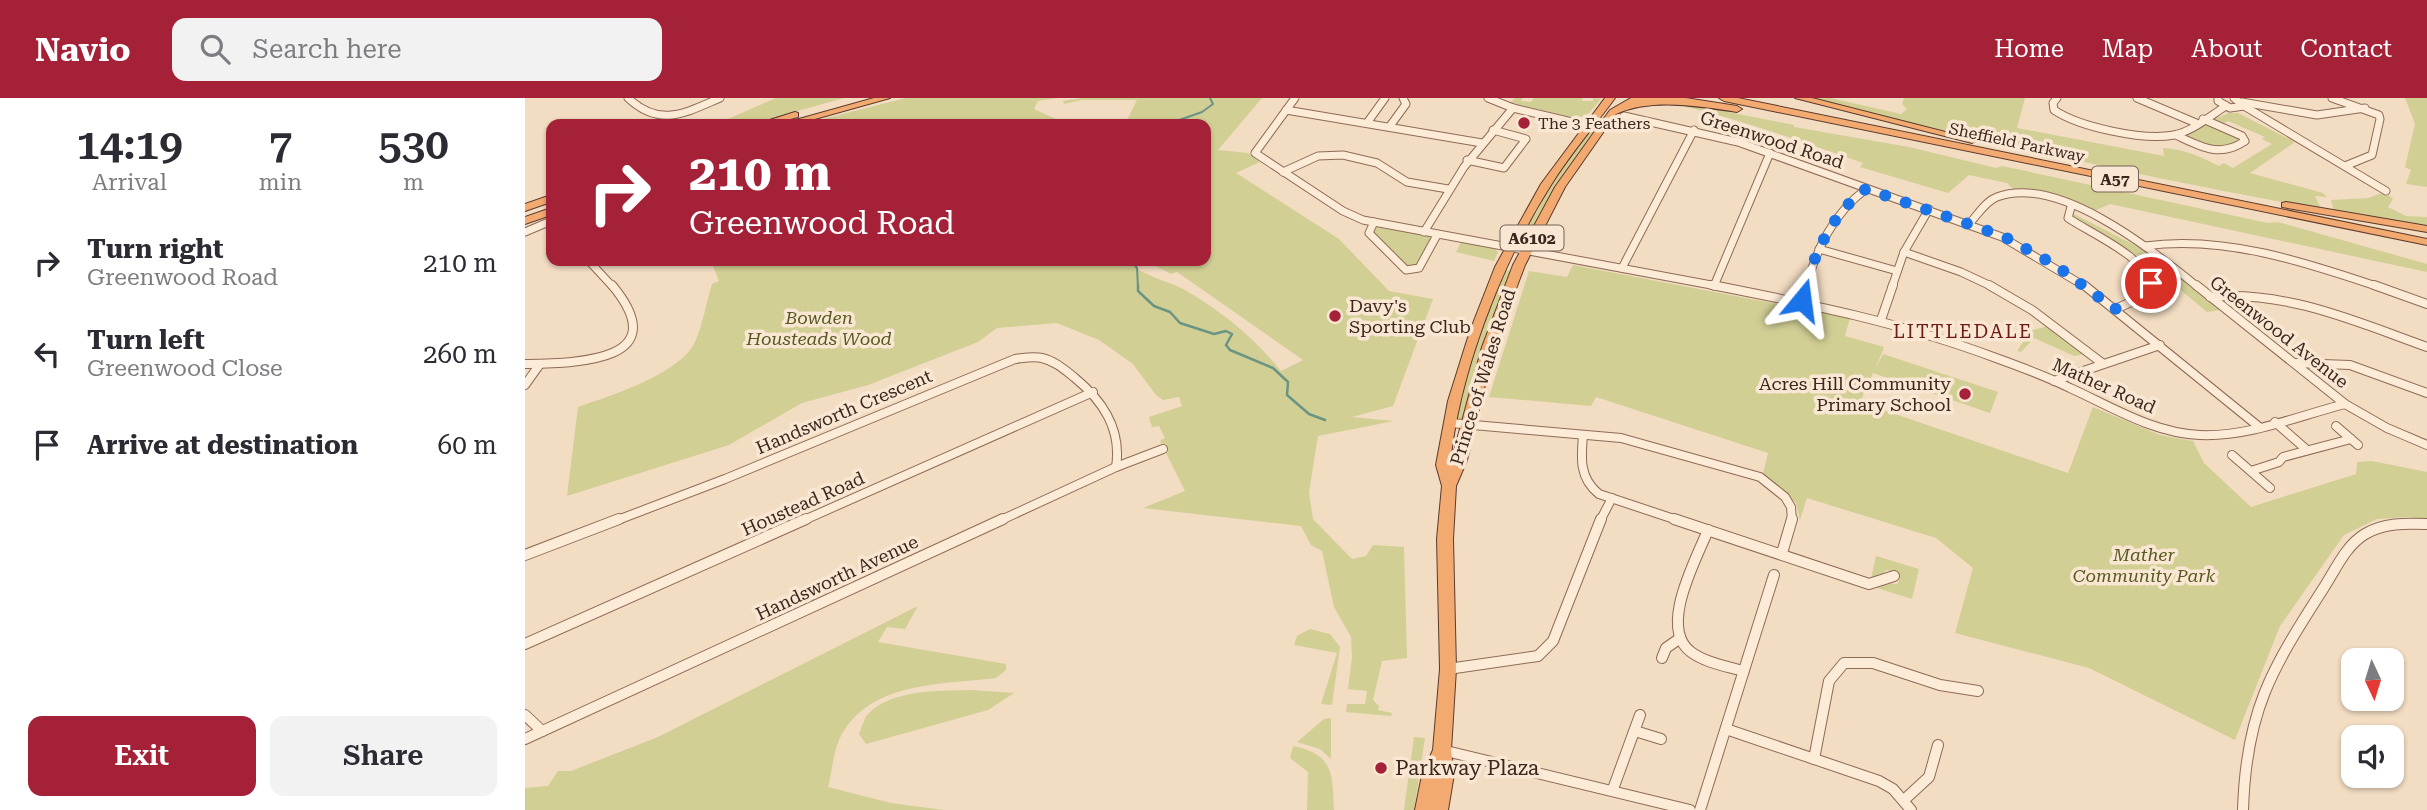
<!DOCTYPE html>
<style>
body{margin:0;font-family:"Roboto Serif",serif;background:#f2f2f3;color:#2b2b33;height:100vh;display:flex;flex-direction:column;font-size:26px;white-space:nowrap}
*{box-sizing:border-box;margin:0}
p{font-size:23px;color:#7c7c81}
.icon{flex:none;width:38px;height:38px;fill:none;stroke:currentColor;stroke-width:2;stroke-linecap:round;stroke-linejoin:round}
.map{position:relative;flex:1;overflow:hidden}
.side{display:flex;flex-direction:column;background:#fff;width:525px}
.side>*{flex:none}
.top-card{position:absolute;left:21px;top:21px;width:665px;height:147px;border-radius:14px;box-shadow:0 2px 5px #0004;background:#a42138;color:#fff;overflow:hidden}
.needle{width:46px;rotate:176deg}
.fabs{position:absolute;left:1816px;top:550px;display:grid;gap:14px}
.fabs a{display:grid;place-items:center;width:63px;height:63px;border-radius:14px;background:#fff;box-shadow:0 2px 5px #0004;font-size:35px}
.pin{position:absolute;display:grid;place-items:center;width:60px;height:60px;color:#fff;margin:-30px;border:4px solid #fff;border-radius:50%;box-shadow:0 2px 7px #0007}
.me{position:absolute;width:77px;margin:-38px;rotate:16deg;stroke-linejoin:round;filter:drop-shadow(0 0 5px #0008)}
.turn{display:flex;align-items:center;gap:24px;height:147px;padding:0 28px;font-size:32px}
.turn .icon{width:91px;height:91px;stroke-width:2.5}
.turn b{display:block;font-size:49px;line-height:60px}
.eta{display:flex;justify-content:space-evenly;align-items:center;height:119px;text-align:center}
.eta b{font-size:42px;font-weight:600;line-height:49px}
.button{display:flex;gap:14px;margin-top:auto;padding:14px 28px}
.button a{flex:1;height:80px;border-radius:14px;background:#a42138;color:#fff;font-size:28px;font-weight:600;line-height:80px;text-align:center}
.button a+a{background:#f2f2f3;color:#2b2b33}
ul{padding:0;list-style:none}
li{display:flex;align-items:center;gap:21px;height:91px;padding:0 28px}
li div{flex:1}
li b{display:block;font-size:26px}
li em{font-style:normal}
header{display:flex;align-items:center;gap:42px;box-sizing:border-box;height:98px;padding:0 35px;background:#a42138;color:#fff}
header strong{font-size:33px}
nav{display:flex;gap:38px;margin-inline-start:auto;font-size:24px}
.search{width:490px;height:63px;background:#f2f2f3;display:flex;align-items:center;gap:18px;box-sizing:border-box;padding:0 24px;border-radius:14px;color:#7c7c81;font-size:26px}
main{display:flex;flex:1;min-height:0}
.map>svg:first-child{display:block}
</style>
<header>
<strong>Navio</strong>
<div class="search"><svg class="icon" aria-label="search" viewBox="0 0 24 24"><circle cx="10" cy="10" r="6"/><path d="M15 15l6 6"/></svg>Search here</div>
<nav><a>Home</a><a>Map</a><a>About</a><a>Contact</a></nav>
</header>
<main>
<section class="side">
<div class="eta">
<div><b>14:19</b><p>Arrival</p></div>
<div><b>7</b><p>min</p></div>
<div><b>530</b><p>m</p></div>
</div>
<ul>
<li><svg class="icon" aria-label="right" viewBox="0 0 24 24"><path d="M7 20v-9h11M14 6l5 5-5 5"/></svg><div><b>Turn right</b><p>Greenwood Road</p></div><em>210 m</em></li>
<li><svg class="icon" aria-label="left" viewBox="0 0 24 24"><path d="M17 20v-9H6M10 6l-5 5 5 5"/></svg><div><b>Turn left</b><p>Greenwood Close</p></div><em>260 m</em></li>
<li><svg class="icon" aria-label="arrive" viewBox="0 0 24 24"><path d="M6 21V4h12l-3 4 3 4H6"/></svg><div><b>Arrive at destination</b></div><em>60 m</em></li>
</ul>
<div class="button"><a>Exit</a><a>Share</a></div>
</section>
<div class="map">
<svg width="1902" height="712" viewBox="0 0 1902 712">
<rect width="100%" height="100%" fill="#f2dcc2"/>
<g fill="#d2cf95">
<polygon points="251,0 319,0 226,26 191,26"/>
<polygon points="381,0 533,0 513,3 509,11 542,26 278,26"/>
<path d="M556 0H737L693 52 723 55 735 64 711 75 814 141 864 193 908 201 868 308 827 319 869 323 793 338 784 394 788 421 827 461 841 458 848 447 879 449 882 560 857 563 848 602 854 608 853 612 867 615 866 618 821 614 822 606H840L842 593 823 591 827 560 826 539 809 509 797 453 786 447 776 428 618 410 660 393 635 343 640 340 634 328 627 329 624 319 657 308 654 299 638 302 631 297 608 266 574 242 532 225 472 230 453 244 343 287 277 305 204 347 42 398 53 309C85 298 155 276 170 244 178 226 181 205 187 186L194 183 186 163H603C613 176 643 183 660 192 695 212 731 241 756 273L778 262 652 174 646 176 621 163H681V26H561L601 24 612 2H557L539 6 538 3Z"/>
<polygon points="990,0 998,0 996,3 1006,4 1009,0 1058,0 1057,3 1068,3 1068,0 1076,1 1059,21 1055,21 985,5"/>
<path d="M1280 0H1305L1376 16 1382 11 1377 6 1379 0H1500L1492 30 1639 58 1638 50C1659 51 1676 59 1694 68L1699 65 1708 70 1747 46 1737 41 1740 39 1703 23 1696 27 1687 22 1704 15H1713L1770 44 1725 75 1798 95 1802 99 1790 98 1796 111C1623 81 1451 40 1280 0Z"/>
<polygon points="1880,0 1902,0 1902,89 1881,86 1886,72 1880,69 1890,26"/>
<path d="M1148 3 1269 27V29L1384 49 1471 70 1477 68 1743 125 1753 124 1902 166V174L1585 106 1567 114 1506 93 1488 91 1482 85 1444 77 1423 95 1335 69 1338 65C1273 42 1208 19 1141 4Z"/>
<polygon points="1074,23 1076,23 1038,77 1004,137 999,136 1036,71"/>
<polygon points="1677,25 1714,38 1717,43 1699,53 1659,39 1658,35"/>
<polygon points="1860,94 1868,101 1863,109 1881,118 1902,119 1902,129 1809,113 1806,102 1843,100"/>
<polygon points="1549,116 1617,151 1641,170 1647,186 1637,185 1618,161 1547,118"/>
<polygon points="852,129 903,138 906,141 890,168 882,168 847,134"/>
<polygon points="936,144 969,150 973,154 969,163 931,154"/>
<polygon points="1048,167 1325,220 1320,238 1359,249 1350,272 1358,256 1473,294 1465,315 1348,275 1335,304 1543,375 1568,309 1635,337 1668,343 1679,365 1726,409 1831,376 1832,364 1847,363 1902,374 1902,422 1884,419 1852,421 1819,437 1755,528 1710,642 1564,570 1430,535 1448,470 1411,440 1282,400 1275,422 1271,405 1238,376 1243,355 1071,299 1066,308 964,299 1004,173 1042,179"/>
<path d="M981 172 987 173 940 321 935 322 932 319C943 269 957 218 981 172Z"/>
<polygon points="1646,174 1695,212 1682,214 1652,189"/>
<polygon points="1523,228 1559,256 1549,258 1509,240 1496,254 1492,253 1498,244 1497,235"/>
<polygon points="1351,458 1394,471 1387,501 1349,489 1361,485 1372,486 1375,480 1370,474 1361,472 1356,478 1346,481"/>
<path d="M393 508 380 531 362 529 353 544 481 566V572L471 580C415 587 342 583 314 642 308 656 307 674 303 689L366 705 419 712H0V690L23 688 33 673H46L133 639Z"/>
<polygon points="785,531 805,536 815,549 807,607 796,606 812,555 769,547 772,538"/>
<path d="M445 592 489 595 463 612 341 646 334 636C337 630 339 620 343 616 368 591 413 593 445 592Z"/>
<polygon points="806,620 806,661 795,651 772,644 799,621"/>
<polygon points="889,639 900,640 889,712 879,712"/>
<path d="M768 648C809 657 807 674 809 712H782L783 674 765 660Z"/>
</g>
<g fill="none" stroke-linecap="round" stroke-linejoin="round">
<g stroke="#6a9483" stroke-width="2">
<polyline points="643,26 677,14 688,6 685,0"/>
<polyline points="606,163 612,170 613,189"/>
</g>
<polyline stroke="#6a9483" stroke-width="2.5" points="613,187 613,193 629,208 645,214 655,225 689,236 701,233 707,236 701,247 705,252 748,270 763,284 762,297 784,316 800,322"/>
<g stroke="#8f6b57" stroke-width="9">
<g id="minor-far2">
<path d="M103 0C135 30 160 15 195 0"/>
<polyline points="770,0 730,55 818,113 838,122 1197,189"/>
<polyline points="963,0 988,10 1064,28"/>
<path d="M1532 0 1528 5 1529 12C1554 29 1619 43 1649 37 1668 33 1685 18 1701 8"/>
<polyline points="1612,0 1671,25"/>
<polyline points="1693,0 1693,3 1705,10 1719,8 1709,0"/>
<polyline points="1807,0 1854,17 1855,21 1847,57 1820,68"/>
<polyline points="1717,4 1792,17 1840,10"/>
<polyline points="1719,8 1861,93"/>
<polyline points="761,12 957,45"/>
<polyline points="1099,18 1213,44 1477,139 1561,189"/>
<polyline points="842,25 860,0"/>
<polyline points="865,28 881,6 878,0"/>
<path d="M1651 37C1676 49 1695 60 1720 43L1717 38 1678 21"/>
<polyline points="942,62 979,70 1001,41 968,32"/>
<polyline points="758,74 793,58 818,57 852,65 882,84 923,91"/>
<path d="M1546 109 1543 120C1565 135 1626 161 1625 189"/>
<polyline points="849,124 844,135 881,172 894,170 912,137"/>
<path d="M1445 125C1453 116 1461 103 1472 99 1534 76 1628 153 1673 189"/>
<polyline points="0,134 26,123"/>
<polyline points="899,134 939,69 988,10"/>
<path d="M1620 148C1699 137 1780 164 1854 189"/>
<polyline points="1294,151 1372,173"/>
<polyline points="1379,154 1436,174 1468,189"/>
<polyline points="64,163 88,189"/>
<polyline points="1097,170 1169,32"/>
<polyline points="1189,188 1245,55"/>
<path d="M1281 189C1292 150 1308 116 1341 91"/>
<polyline points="1367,189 1379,154 1404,111"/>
</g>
</g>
<g stroke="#8f6b57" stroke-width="10">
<g id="minor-far1">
<path d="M1187 187C1284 206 1378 225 1471 260 1496 269 1521 278 1545 290 1587 309 1628 335 1675 337 1724 339 1773 318 1820 306"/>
<polyline points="1464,187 1507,212 1577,265"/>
<polyline points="1559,187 1733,328"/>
<polyline points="1671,187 1820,306 1862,330 1902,347"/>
<polyline points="1849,187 1902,206"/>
<path d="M1685 199C1761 192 1832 224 1902 249"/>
<polyline points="1277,204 1281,187"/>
<polyline points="1590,211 1616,200 1625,187"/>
<polyline points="1356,222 1368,187"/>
<polyline points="1770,265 1825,267 1902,295"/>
<path d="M0 266C53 265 151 264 87 187"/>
<polyline points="1529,283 1635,247"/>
<polyline points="0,287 15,266"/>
<polyline points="1750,324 1782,352"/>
<polyline points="926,325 1096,340 1235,379 1260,399 1266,409 1267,423"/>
<polyline points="1811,328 1833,347"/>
<path d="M1058 337C1056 360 1054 380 1074 396L1155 423"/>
<polyline points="1707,357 1745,390"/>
<polyline points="1726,373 1754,364 1758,359 1826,341"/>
<path d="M90 423 200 381 490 261C499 260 508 258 517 260 530 263 540 272 550 280 578 303 597 331 591 369"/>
<polyline points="277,423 568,294"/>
<polyline points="474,423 591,369 638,351"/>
<polyline points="1075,423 1087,400"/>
</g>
</g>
<g stroke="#8f6b57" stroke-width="12">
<g id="minor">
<polyline points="1149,421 1344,486 1369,478"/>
<path d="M1183 432C1171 462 1133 530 1166 554 1181 565 1201 568 1218 573"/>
<polyline points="1257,455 1267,421"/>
<polyline points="0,457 94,421"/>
<polyline points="0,546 281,421"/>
<polyline points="1137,560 1141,550 1154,541"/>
<polyline points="923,571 1013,558 1028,543 1076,421"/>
<polyline points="0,617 17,633"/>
<polyline points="1201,631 1354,683 1368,691 1386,712"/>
<polyline points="1110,633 1136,641"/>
<polyline points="0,641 478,421"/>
<polyline points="917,652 1165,712"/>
<polyline points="1289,661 1304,583 1319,565 1348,565 1415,587 1453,593"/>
<polyline points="1088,691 1115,617"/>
<polyline points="1379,702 1404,679 1413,647"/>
<polyline points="1175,712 1249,477"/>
<path d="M1718 712C1721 613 1746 572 1798 491 1810 473 1820 448 1840 436 1858 425 1881 425 1902 426"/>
</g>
</g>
<g stroke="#5c3a2c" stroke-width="2">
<g id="trunk">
<polygon points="349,0 365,0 272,26 256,26"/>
<path d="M1080 0H1090C1069 29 1045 56 1026 87 977 164 933 277 925 368L957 249 988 167 1030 89 1085 12 1106 0H1161L1212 8 1217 11 1212 14C1173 8 1127 0 1091 16L1040 89 1000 167 969 249 942 362 931 388 928 441 931 571 926 652 929 676 923 712H890L897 677 908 652 915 571 912 441 917 388 911 367 923 303 945 233 970 169 1016 86Z"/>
<polygon points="1194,0 1213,0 1902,141 1902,147 1199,3"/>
<polygon points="1270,0 1287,0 1452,42 1447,45"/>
<polygon points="270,14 273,15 273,19 247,26 232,26"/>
<polygon points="26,97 26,104 0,113 0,106"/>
<polygon points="1761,104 1902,128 1902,134 1757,109 1757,105"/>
<polygon points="26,110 26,117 0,126 0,119"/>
</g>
</g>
<use href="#minor-far2" stroke="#fcebd7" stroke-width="7"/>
<use href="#minor-far1" stroke="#fcebd7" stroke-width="8"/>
<use href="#minor" stroke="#fcebd7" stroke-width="10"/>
<use href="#trunk" fill="#f2aa71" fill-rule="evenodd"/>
</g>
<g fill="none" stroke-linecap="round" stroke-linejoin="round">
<path stroke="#1a73e8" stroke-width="12" stroke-dasharray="0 21.6" d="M1277 202C1287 161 1305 116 1341 91L1478 138 1530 167 1590 211C1605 207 1624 203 1626 185"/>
</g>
<g fill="#a42138" stroke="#f9e7d3" stroke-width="2.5">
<circle cx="999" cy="25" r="7"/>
<circle cx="810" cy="218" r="7"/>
<circle cx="1440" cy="296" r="7"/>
<circle cx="856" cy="670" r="7"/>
</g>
<g text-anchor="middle" stroke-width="7" stroke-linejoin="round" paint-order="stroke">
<g font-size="16" fill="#3d271d" stroke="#f9e7d3" text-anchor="start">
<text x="1013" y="31">The 3 Feathers</text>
</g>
<g font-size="16" fill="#3d271d" stroke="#f9e7d3">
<text transform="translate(1492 44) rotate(12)" y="6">Sheffield Parkway</text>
</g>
<g fill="#f9e7d3" stroke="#756154" stroke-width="2">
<rect x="1567" y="68.5" width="46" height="25" rx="5"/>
<rect x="975.5" y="127.5" width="63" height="25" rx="5"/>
</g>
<g font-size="16" font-weight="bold" fill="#3d271d">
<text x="1590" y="87">A57</text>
<text x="1007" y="146">A6102</text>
</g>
<g font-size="18" fill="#3d271d" stroke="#f9e7d3">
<text transform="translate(1247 42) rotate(18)" y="6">Greenwood Road</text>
<text transform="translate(1754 234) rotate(38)" y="6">Greenwood Avenue</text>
<text transform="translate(958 279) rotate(-73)" y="6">Prince of Wales Road</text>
<text transform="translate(1579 288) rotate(24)" y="6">Mather Road</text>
<text transform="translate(319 314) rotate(-23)" y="6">Handsworth Crescent</text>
<text transform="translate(278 406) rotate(-24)" y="6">Houstead Road</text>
<text transform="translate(312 480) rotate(-25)" y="6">Handsworth Avenue</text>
</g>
<g font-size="18" fill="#3d271d" stroke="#f9e7d3" text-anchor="start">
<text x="824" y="214">Davy's<tspan x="824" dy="21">Sporting Club</tspan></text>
<text x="1426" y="292" text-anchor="end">Acres Hill Community<tspan x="1426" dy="21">Primary School</tspan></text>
</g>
<g font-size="18" font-style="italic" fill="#575b21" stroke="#f9e7d3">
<text x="294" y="226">Bowden<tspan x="294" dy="21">Housteads Wood</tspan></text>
<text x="1619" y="463">Mather<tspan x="1619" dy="21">Community Park</tspan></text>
</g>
<g font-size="19" letter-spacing="2" fill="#6e1b18" stroke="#f9e7d3">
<text x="1438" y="240">LITTLEDALE</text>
</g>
<g font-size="21" fill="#3d271d" stroke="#f9e7d3" text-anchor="start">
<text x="870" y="677">Parkway Plaza</text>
</g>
</g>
</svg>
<div class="fabs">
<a><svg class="needle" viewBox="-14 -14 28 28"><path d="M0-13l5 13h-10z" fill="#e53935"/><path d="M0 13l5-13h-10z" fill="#7c7c81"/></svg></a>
<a><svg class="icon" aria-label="sound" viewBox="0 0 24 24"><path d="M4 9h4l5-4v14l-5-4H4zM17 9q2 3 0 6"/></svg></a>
</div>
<div class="pin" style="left:1626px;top:185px;background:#d93025"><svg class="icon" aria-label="arrive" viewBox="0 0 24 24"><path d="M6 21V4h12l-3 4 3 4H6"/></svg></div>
<svg class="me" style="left:1277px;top:202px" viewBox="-20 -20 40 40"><path d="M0-17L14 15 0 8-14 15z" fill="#1a73e8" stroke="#fff" stroke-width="4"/></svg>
<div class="top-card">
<div class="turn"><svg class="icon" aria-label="right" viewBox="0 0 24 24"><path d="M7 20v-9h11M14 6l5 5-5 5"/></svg><div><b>210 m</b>Greenwood Road</div></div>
</div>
</div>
</main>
